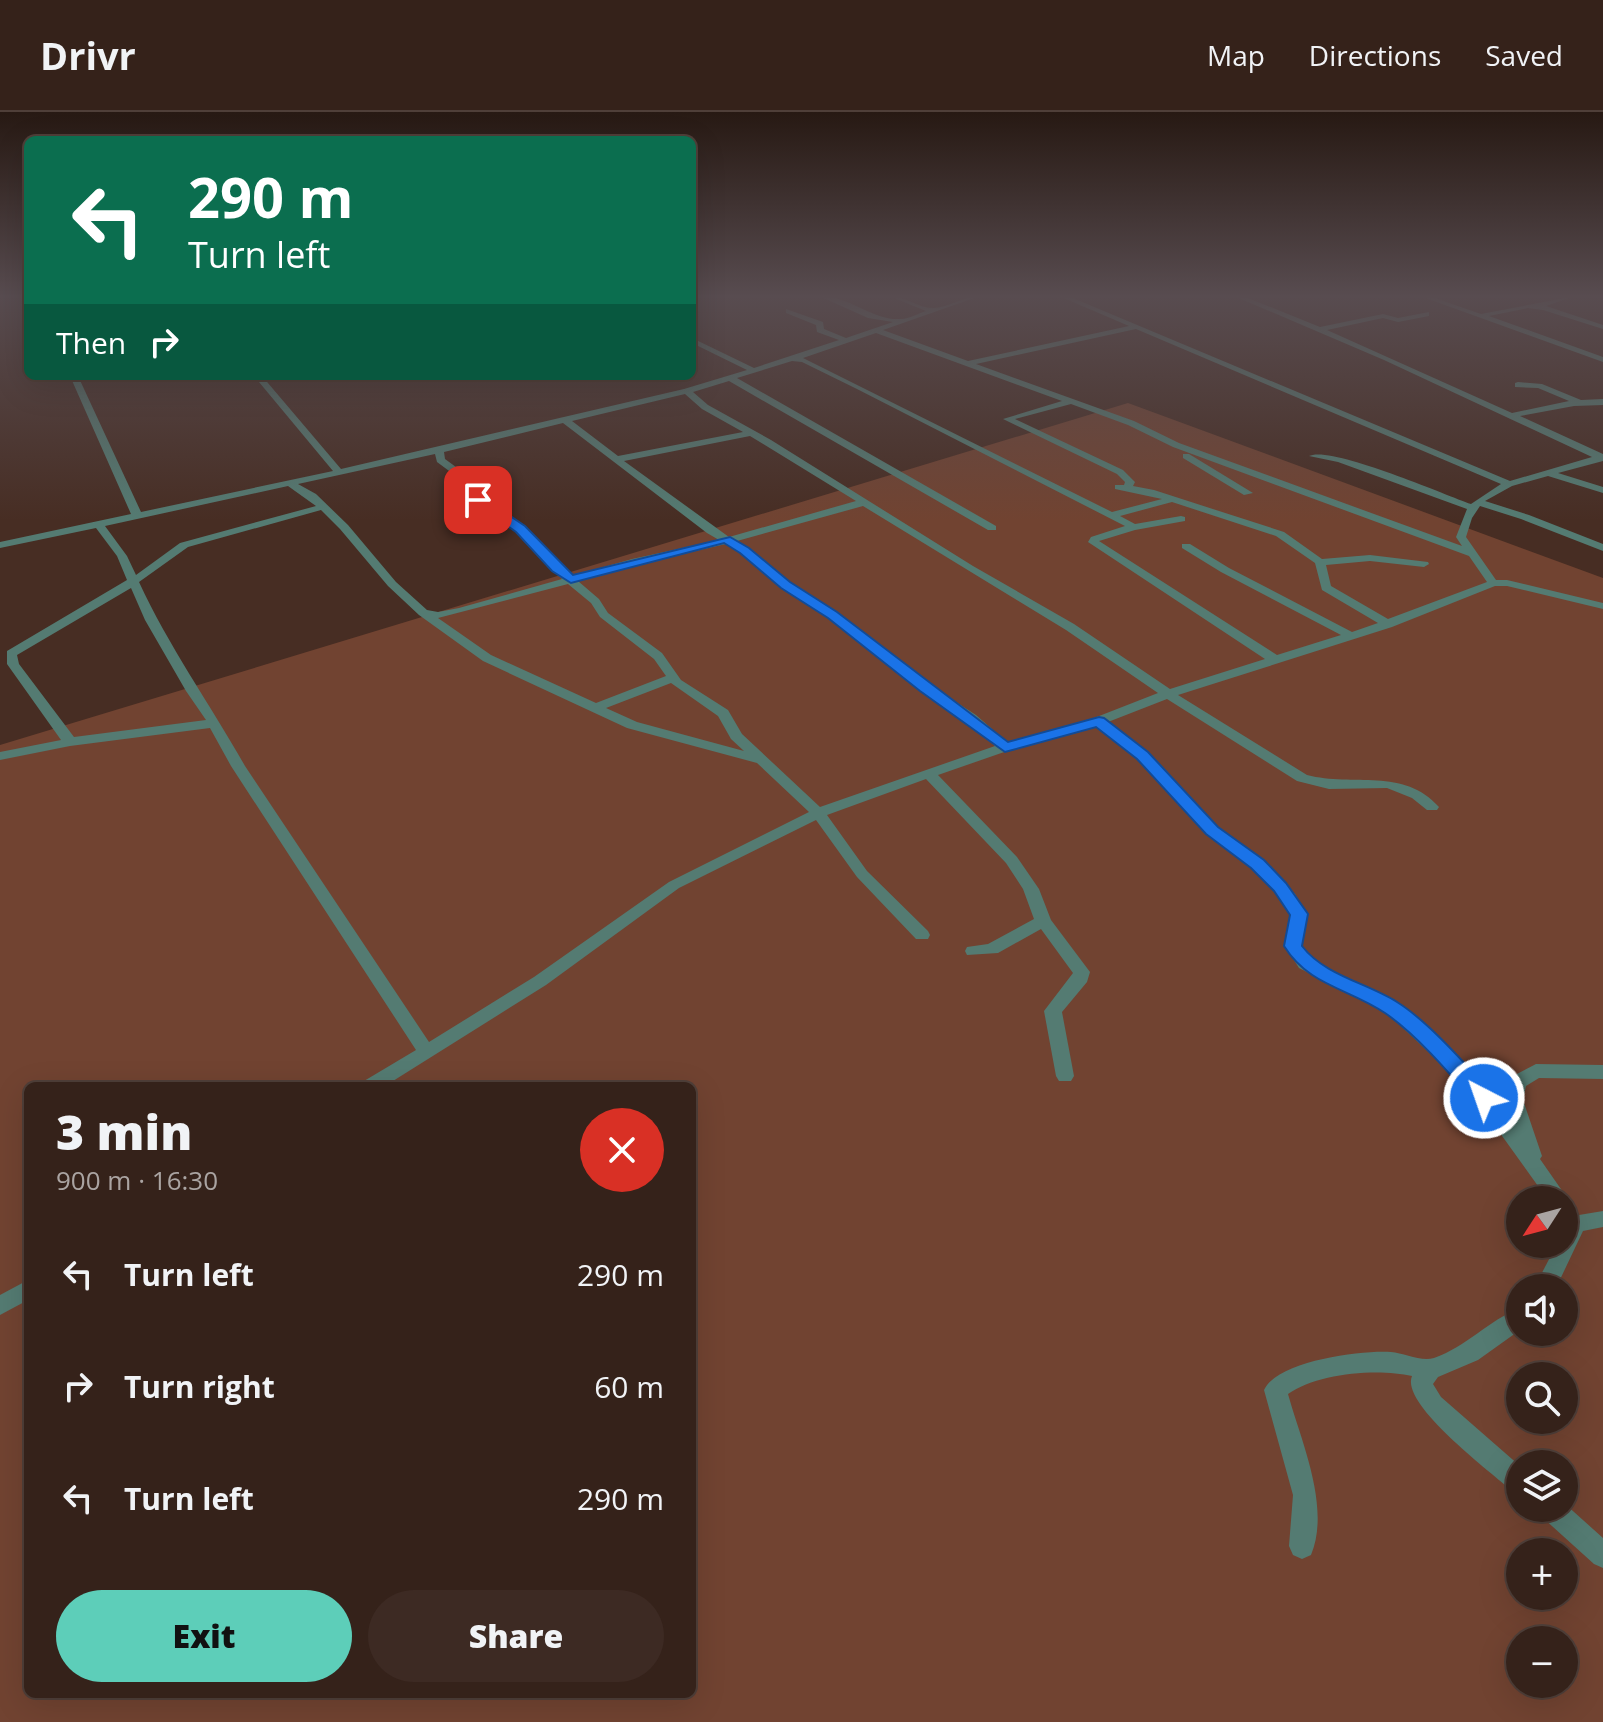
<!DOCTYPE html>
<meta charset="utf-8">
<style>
body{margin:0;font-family:"Open Sans",sans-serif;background:#3d2a23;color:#f1f3f6;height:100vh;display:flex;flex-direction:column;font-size:30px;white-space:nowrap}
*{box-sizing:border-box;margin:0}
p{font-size:26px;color:#aaa4a2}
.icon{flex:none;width:44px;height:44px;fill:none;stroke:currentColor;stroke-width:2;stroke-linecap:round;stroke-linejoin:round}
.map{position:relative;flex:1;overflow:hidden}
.drawer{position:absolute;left:24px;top:970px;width:672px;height:616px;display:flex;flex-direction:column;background:#35221a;border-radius:12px;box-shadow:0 8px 32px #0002,0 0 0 2px #4f3f39}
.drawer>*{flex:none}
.banner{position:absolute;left:24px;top:24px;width:672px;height:244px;border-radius:12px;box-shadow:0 8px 32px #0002,0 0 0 2px #4f3f39;background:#0b6e4f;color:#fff;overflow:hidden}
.needle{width:52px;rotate:234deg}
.fabs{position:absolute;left:1506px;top:1074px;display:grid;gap:16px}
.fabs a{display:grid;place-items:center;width:72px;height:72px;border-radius:50%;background:#35221a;box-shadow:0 8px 32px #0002,0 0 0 2px #4f3f39;font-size:40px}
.pin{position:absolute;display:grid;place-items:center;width:68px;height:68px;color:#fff;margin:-34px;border-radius:16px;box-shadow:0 4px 12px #0006}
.me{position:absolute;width:88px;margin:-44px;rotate:319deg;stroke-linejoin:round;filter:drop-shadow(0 0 6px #0008)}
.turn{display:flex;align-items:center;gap:28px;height:168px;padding:0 32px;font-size:36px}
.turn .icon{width:104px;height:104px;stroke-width:2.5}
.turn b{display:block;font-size:56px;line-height:68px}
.then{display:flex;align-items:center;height:76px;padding:0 32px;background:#0003;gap:16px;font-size:30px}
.round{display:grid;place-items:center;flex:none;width:84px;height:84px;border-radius:42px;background:#3d2a23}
.overview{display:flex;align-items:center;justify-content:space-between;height:136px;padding:0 32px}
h1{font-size:48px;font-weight:800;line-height:60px}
.cta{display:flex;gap:16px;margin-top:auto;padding:16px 32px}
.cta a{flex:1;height:92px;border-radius:48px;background:#5dceb9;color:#111;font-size:32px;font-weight:800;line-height:92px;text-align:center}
.cta a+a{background:#3d2a23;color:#f1f3f6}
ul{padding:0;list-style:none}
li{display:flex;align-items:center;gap:24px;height:112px;padding:0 32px}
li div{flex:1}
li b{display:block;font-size:30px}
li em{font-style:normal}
header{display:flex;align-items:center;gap:48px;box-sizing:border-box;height:112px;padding:0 40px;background:#35221a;border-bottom:2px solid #4f3f39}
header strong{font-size:38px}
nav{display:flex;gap:44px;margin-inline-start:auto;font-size:28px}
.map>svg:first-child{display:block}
</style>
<header>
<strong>Drivr</strong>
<nav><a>Map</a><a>Directions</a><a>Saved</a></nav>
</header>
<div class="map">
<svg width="1603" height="1610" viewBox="0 0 1603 1610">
<rect width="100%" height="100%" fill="#472d23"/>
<path fill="#714331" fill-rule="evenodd" d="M1128 291 1603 466V1610H0V633ZM28 974H692V1582H28ZM1520 1088H1564V1132H1520ZM1520 1176H1564V1220H1520ZM1520 1264H1564V1308H1520ZM1520 1352H1564V1396H1520ZM1520 1440H1564V1484H1520ZM1520 1528H1564V1572H1520Z"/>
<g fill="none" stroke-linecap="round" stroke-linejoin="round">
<g fill="#547b72" fill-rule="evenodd">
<path d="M819 184C847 182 872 209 901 207 909 207 919 201 926 199L889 184C905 184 920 197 934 196 950 195 964 184 980 184L883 218 968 249 1129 214 1059 184H1068L1510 369 1592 345 1384 248 1234 184H1243L1320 215 1383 202 1398 206 1429 200V204L1398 210 1383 206 1327 218 1512 301 1569 289 1538 276 1515 275V271L1518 270 1542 272 1581 288 1603 287V293L1574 294 1520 304 1603 342V349L1558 361 1603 375V381L1548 364 1512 374 1485 389 1529 403 1603 432V439L1521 407 1480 394 1472 406 1466 425 1496 468H1507L1603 491V497L1507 474H1495L1392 515 1178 583 1307 663C1353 675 1404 655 1439 695L1437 698H1427L1412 686 1387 676 1329 677 1297 669 1167 587 1108 610 1162 654 1217 715 1263 749 1295 782 1307 802 1301 834 1311 848 1324 856 1398 892 1462 950 1510 1006 1505 988 1511 965 1536 952 1603 953V967L1539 966 1526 974 1523 988 1542 1044 1540 1047 1579 1103 1603 1099V1115L1583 1119 1556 1176H1534L1557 1132H1564V1088H1548L1487 1003 1450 960 1386 900 1299 856 1285 834 1291 802 1283 789 1253 755 1207 721 1152 660 1097 614 1010 638 938 663 1017 745 1039 777 1051 808 1090 860 1087 870 1062 900 1074 964 1071 969H1059L1056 964 1044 899 1073 861 1041 817 998 841 967 843 965 839 967 835 988 832 1034 807 1023 777 1006 751 926 667 827 703 867 759 928 819 930 823 928 827H916L857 765 816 708 679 776 546 873 385 974H362L364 969 416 938 231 654 210 616 70 634 0 648V640L61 628 7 552V539L127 468 117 444 96 416 0 436V430L131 402 70 264H78L141 400 333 359 254 264H262L341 357 684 277 747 258 692 231V226L754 256 839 228 817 220 816 213 786 201V197L823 210 824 217 846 226 893 210 868 206ZM1136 217 1501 372 1471 392C1443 382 1330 333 1309 344L1338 350 1467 397 1456 425 1462 434 1179 331 1134 309 976 252ZM876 221 1062 289 1003 307 1117 362 1125 370 1124 373H1115V377L1162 387 1112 400 803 246ZM792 249 802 250 857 277 1125 414 1091 425 1088 430 1265 547 1170 577 1074 512 973 454 771 328 708 293 693 280 729 269 988 418H996V414L737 266ZM685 282 702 297 743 320 618 344 572 309ZM1071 292 1128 313 1173 335 1469 444 1487 470 1388 507 1331 474 1326 453 1370 449 1424 455 1429 452 1428 450 1370 443 1322 447 1284 420 1154 378 1133 374 1135 370 1123 358 1015 307ZM563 311 707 421 719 428 632 447 572 464 529 419 489 392 479 383 471 366 445 347 444 340ZM750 324 856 389 729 425 624 349ZM435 342 437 350 464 370 470 384 481 396 521 423 562 467 459 496 438 500 427 498 396 470 348 413 316 382 298 372ZM288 374 316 394 180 431 136 463 127 444 105 414ZM1172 390 1276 424 1315 451 1322 478 1378 511 1352 520 1229 456 1190 432H1182V436L1221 460 1341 523 1277 543 1099 429 1135 418 1185 409V405L1181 404 1135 412 1120 404ZM863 394 1066 518 1158 581 1094 606 1007 630 976 603 930 573 837 501 790 471 749 436 737 429ZM321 398 340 417 388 474 419 503 483 549 627 616 757 651 809 700 669 770 534 865 429 930 245 654C210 592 169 535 139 470L188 435ZM726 432 741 440 782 475 829 505 922 579 966 609 995 634 820 695 742 622 728 598 681 568 662 541 608 501 599 487 578 469 634 453ZM568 472 591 491 600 505 654 547 666 564 596 591 491 543 438 506ZM131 476 145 508 186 579 206 608 74 625 19 552 17 543ZM671 571 718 604 731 627 744 639 637 610 606 596Z"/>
<polygon points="1420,184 1429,184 1481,202 1575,184 1546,194 1603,213 1603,217 1543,198 1528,196 1489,204 1603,245 1603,250"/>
<polygon points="1183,342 1189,342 1253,381 1244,383 1183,346"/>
<polygon points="28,1168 28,1188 0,1203 0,1183"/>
<path d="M1520 1196V1218L1478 1248 1438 1265 1433 1272 1441 1285 1520 1354V1382L1511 1378C1490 1359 1400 1292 1412 1264 1378 1256 1317 1261 1288 1282 1301 1329 1331 1395 1311 1443L1302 1447 1293 1443 1289 1434 1293 1383 1264 1278C1277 1249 1361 1238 1391 1240 1404 1241 1421 1250 1434 1246 1466 1235 1489 1208 1520 1196Z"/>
<polygon points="1564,1391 1603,1426 1603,1456 1594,1452 1542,1405 1539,1396 1564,1396"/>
</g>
</g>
<linearGradient id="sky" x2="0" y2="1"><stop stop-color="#271913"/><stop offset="0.45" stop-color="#584c50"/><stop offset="1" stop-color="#584c50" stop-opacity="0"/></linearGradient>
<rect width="1603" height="409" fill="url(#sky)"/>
<path fill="#1a73e8" stroke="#114b97" stroke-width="2" d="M474 385H482L525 414 573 463 730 425 749 436 790 470 837 500 1008 630 1099 605 1104 606 1148 640 1218 715 1264 748 1286 771 1308 802 1302 834C1324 863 1367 871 1397 890 1429 910 1466 953 1491 980L1494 986 1491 992H1476C1450 962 1417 923 1385 901 1348 876 1309 874 1284 834L1290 803 1274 779 1251 756 1206 722 1137 647 1096 615 1005 640 920 579 828 506 781 476 740 441 724 431 571 471 552 459 516 420 474 390Z"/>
</svg>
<div class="fabs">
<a><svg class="needle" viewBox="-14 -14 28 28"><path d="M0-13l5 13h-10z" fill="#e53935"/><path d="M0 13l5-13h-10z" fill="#aaa4a2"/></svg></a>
<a><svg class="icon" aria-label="sound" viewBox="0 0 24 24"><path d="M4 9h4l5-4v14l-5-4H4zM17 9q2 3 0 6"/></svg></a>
<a><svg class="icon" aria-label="search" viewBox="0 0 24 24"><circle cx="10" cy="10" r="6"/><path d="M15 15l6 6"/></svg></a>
<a><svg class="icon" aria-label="layers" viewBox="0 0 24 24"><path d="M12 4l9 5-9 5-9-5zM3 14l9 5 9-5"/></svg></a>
<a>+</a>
<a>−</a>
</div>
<div class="pin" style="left:478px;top:388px;background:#d93025"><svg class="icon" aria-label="arrive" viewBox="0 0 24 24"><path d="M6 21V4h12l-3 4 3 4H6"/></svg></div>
<svg class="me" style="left:1484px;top:986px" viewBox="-20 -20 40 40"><circle r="17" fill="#1a73e8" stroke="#fff" stroke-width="3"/><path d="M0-11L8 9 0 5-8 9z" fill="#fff"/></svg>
<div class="banner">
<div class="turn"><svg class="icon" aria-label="left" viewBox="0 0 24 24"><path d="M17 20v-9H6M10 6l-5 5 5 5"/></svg><div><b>290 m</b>Turn left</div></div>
<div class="then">Then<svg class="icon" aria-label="right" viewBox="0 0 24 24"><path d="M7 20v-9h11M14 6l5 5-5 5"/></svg></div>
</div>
<section class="drawer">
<div class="overview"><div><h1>3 min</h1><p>900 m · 16:30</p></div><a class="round" style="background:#d93025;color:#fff"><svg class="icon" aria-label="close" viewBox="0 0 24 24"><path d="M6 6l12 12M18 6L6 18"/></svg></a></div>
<ul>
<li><svg class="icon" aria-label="left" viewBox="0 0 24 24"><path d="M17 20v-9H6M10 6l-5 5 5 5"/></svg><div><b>Turn left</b></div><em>290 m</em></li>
<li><svg class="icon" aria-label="right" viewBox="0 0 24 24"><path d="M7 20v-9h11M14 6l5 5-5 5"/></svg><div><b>Turn right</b></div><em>60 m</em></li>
<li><svg class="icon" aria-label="left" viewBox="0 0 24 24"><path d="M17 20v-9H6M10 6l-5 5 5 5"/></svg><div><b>Turn left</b></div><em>290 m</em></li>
</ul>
<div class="cta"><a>Exit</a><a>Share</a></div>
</section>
</div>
